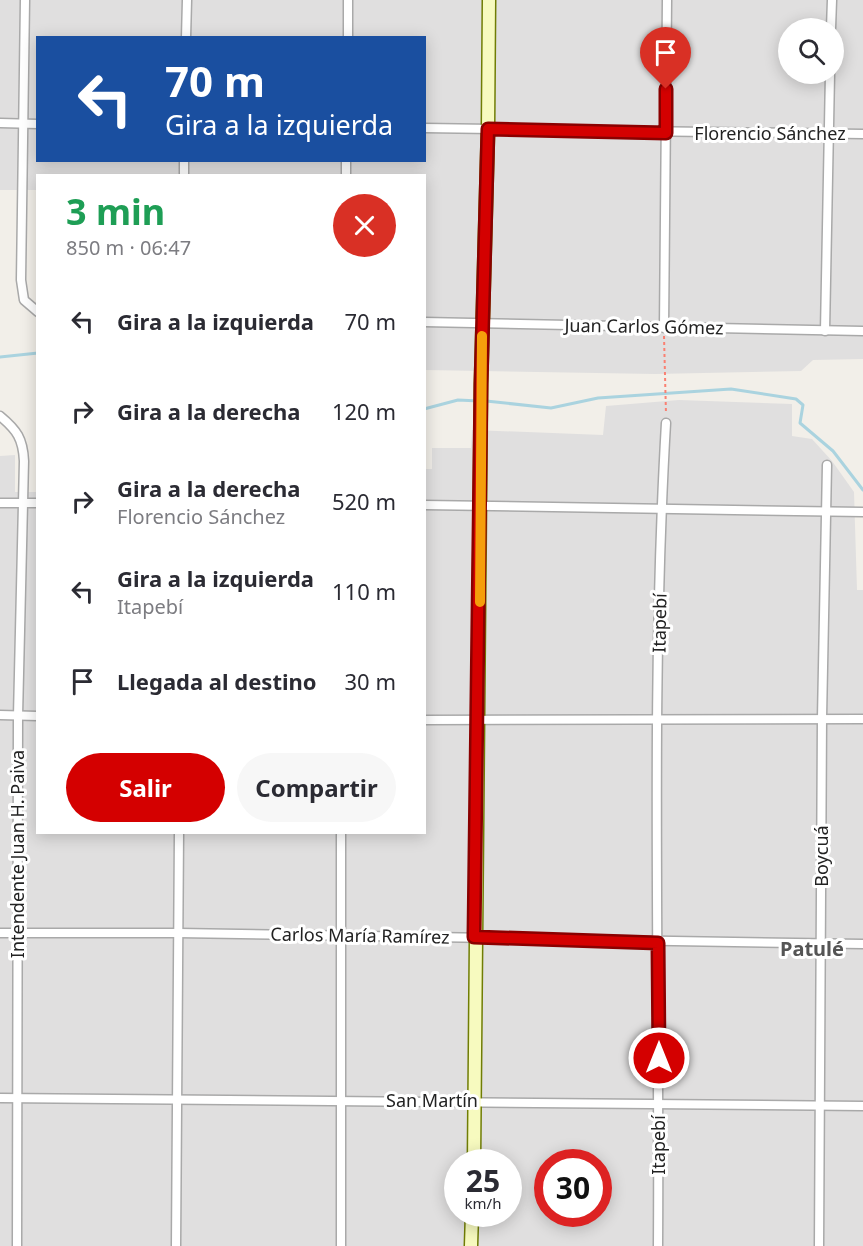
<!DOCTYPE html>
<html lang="es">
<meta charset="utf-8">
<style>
body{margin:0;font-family:"Noto Sans",sans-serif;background:#f7f7f7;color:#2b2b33;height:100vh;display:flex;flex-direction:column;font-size:22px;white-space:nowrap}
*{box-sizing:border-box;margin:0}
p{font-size:20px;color:#7c7c81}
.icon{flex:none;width:33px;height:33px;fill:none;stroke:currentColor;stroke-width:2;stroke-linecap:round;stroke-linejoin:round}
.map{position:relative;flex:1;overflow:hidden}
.panel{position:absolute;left:36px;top:174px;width:390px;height:660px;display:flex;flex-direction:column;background:#fff;border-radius:0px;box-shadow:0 3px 15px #0003}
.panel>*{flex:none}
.guide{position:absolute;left:36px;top:36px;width:390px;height:126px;border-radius:0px;box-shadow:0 3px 15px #0003;background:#1a4fa0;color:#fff;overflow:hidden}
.buttons{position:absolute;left:778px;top:18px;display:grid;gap:12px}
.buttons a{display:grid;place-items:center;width:66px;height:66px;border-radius:50%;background:#fff;box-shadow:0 3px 15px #0003;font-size:30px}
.speed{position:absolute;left:444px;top:1149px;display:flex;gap:12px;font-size:30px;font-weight:700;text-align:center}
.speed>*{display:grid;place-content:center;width:78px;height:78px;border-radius:50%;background:#fff;box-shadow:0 3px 15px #0003;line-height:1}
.speed small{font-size:15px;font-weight:400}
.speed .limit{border:9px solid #d22;background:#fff;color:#111}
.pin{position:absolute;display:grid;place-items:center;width:51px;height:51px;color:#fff;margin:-62px -26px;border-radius:50% 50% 50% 0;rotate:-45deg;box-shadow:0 0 6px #0007}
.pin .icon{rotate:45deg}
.me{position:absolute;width:66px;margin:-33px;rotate:0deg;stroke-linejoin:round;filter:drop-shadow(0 0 4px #0008)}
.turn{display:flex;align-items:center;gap:21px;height:126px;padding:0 30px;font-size:27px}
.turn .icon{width:78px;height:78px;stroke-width:2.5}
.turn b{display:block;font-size:42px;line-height:51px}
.round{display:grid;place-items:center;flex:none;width:63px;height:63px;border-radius:32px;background:#f7f7f7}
.summary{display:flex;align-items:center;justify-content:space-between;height:102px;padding:0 30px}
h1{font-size:36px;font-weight:700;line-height:45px;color:#1e9e55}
.cta{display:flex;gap:12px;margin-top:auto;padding:12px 30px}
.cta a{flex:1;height:69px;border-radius:36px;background:#d40000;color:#fff;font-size:24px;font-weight:700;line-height:69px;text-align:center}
.cta a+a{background:#f7f7f7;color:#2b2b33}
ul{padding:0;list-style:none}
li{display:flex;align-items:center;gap:18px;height:90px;padding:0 30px}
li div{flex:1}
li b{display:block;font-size:22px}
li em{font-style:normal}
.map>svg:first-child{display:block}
</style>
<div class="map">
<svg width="863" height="1246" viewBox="0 0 863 1246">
<rect width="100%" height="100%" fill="#f2efe9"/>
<g fill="#e0dfdf" fill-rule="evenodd">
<path d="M0 0H863V359L813 360 801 371 655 374 425 370 424 176H38L37 190H0ZM789 28H834V74H789ZM38 38H424V160H38Z"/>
<path d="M679 400 792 404V436L812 439 832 461 854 492 857 590H863V1246H0V456L15 455V492H37L38 832H424V469H432V448H471L472 430 603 435 606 406ZM458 1162H508V1214H458ZM548 1162H598V1214H548Z"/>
</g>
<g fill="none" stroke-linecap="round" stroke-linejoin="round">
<g stroke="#aad3df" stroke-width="3">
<polyline points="0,357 38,353"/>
<polyline points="486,401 551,408 598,398 731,389 796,399 803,405 800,423 833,451 863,490"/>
<polyline points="424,409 458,400 479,401"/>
</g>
<g stroke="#a9a9a9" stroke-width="11">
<g id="street">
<polyline points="25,0 21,280 24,300 38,312"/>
<polyline points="831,28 832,0"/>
<polyline points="186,38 187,0"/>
<polyline points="348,38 348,0"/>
<polyline points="0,123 38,124"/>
<polyline points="424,128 863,134"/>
<polyline points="184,176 184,160"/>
<polyline points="346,176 346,160"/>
<polyline points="424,322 863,331"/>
<polyline points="664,328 667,0"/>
<polyline points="825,331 830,74"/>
<path d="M0 416C17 430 23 439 24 461L18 716 17 1246"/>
<polyline points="0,503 38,503"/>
<polyline points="424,505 863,512"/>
<polyline points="0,715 38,716"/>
<polyline points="424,720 863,719"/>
<polyline points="0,933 178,933 863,944"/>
<polyline points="0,1098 863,1106"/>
<polyline points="176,1246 179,832"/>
<polyline points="341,1246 341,832"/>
<path d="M658 1246C660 972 650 697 666 423"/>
<polyline points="819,1246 822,718 827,465"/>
</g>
</g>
<g stroke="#707d05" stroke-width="15">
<g id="secondary">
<polyline points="474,1162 481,384 488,129 489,0"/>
<polyline points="471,1246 472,1214"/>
</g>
</g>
<polyline stroke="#fa8072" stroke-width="2" stroke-dasharray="3 3" stroke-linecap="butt" points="664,336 666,414"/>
<use href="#street" stroke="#fff" stroke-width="8"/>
<use href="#secondary" stroke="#f7fabf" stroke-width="12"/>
</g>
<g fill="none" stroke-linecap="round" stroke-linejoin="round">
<g stroke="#8a0000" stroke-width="15">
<polyline id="route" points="659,1058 658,943 474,937 481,384 488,129 666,133 666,89"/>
</g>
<use href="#route" stroke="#d40000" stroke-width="10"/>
<polyline stroke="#f59e0b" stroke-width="10" points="480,602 482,336"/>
</g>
<g text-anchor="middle" stroke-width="6" stroke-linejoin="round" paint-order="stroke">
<g font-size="18" fill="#222" stroke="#fff">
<text x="770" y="140">Florencio Sánchez</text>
<text transform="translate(644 327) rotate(1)" y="6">Juan Carlos Gómez</text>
<text transform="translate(660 623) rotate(-89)" y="6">Itapebí</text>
<text transform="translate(18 854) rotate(-90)" y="6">Intendente Juan H. Paiva</text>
<text transform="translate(822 856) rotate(-90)" y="6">Boycuá</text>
<text transform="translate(360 936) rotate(1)" y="6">Carlos María Ramírez</text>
<text x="432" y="1107">San Martín</text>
<text transform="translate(659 1145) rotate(-90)" y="6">Itapebí</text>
</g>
<g font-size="20" font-weight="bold" fill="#555" stroke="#fff">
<text x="812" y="956">Patulé</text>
</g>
</g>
</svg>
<div class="buttons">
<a><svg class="icon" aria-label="search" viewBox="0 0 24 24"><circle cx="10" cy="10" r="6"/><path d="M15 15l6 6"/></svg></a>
</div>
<div class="speed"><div>25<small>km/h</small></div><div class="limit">30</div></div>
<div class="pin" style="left:666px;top:89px;background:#d93025"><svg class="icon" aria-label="arrive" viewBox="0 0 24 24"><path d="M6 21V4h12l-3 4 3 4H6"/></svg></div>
<svg class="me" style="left:659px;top:1058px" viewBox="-20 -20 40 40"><circle r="17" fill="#d40000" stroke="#fff" stroke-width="3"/><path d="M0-11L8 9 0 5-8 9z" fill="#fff"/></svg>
<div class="guide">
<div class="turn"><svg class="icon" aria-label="left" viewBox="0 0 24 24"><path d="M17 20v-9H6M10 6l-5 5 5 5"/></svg><div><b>70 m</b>Gira a la izquierda</div></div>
</div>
<section class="panel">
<div class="summary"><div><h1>3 min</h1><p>850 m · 06:47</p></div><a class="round" style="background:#d93025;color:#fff"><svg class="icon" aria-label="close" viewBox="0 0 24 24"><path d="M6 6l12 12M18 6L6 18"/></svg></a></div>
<ul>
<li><svg class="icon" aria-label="left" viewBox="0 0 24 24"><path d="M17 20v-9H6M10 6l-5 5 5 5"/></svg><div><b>Gira a la izquierda</b></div><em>70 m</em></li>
<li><svg class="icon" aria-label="right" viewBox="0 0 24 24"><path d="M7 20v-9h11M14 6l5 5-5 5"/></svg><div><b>Gira a la derecha</b></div><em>120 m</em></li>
<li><svg class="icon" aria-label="right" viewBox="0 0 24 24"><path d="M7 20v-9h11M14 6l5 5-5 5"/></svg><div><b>Gira a la derecha</b><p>Florencio Sánchez</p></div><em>520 m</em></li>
<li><svg class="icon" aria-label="left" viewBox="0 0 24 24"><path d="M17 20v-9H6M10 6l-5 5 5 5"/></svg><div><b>Gira a la izquierda</b><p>Itapebí</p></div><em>110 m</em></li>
<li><svg class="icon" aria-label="arrive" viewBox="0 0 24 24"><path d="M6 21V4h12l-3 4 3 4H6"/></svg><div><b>Llegada al destino</b></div><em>30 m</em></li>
</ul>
<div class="cta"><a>Salir</a><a>Compartir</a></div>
</section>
</div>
